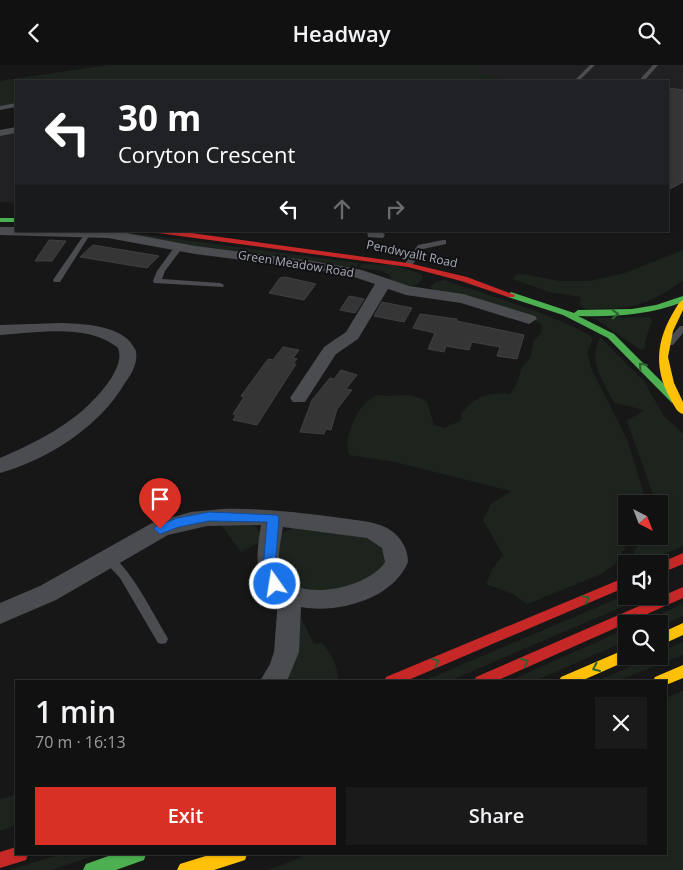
<!DOCTYPE html>
<meta charset="utf-8">
<style>
body{margin:0;font-family:"Open Sans",sans-serif;background:#1a1a1a;color:#f1f3f6;height:100vh;display:flex;flex-direction:column;font-size:19px;white-space:nowrap}
*{box-sizing:border-box;margin:0}
p{font-size:16px;color:#9c9d9f}
.icon{flex:none;width:28px;height:28px;fill:none;stroke:currentColor;stroke-width:2;stroke-linecap:round;stroke-linejoin:round}
.map{position:relative;flex:1;overflow:hidden}
.panel{position:absolute;left:15px;top:615px;width:652px;height:175px;display:flex;flex-direction:column;background:#111;border-radius:0px;box-shadow:0 1px 4px #0004,0 0 0 1px #303131}
.panel>*{flex:none}
.top-card{position:absolute;left:15px;top:15px;width:654px;height:152px;border-radius:0px;box-shadow:0 1px 4px #0004,0 0 0 1px #303131;background:#202124;color:#fff;overflow:hidden}
.needle{width:32px;rotate:138deg}
.fabs{position:absolute;left:618px;top:430px;display:grid;gap:10px}
.fabs a{display:grid;place-items:center;width:50px;height:50px;border-radius:0px;background:#111;box-shadow:0 1px 4px #0004,0 0 0 1px #303131;font-size:25px}
.pin{position:absolute;display:grid;place-items:center;width:42px;height:42px;color:#fff;margin:-51px -21px;border-radius:50% 50% 50% 0;rotate:-45deg;box-shadow:0 0 5px #0007}
.pin .icon{rotate:45deg}
.me{position:absolute;width:55px;margin:-28px;rotate:347deg;stroke-linejoin:round;filter:drop-shadow(0 0 4px #0008)}
.turn{display:flex;align-items:center;gap:18px;height:105px;padding:0 20px;font-size:22px}
.turn .icon{width:65px;height:65px;stroke-width:2.5}
.turn b{display:block;font-size:35px;line-height:42px}
.lanes{display:flex;align-items:center;height:48px;padding:0 20px;background:#0003;justify-content:center;gap:25px;direction:ltr}
.lanes .off{opacity:.35}
.round{display:grid;place-items:center;flex:none;width:52px;height:52px;border-radius:0px;background:#1a1a1a}
.headline{display:flex;align-items:center;justify-content:space-between;height:85px;padding:0 20px}
h1{font-size:30px;font-weight:600;line-height:38px}
.cta{display:flex;gap:10px;margin-top:auto;padding:10px 20px}
.cta a{flex:1;height:58px;border-radius:0px;background:#d93025;color:#fff;font-size:20px;font-weight:600;line-height:58px;text-align:center}
.cta a+a{background:#1a1a1a;color:#f1f3f6}
header{display:flex;justify-content:space-between;align-items:center;height:65px;padding:0 20px;background:#111;font-size:22px;font-weight:600}
.map>svg:first-child{display:block}
</style>
<header><svg class="icon" aria-label="back" viewBox="0 0 24 24"><path d="M15 5l-7 7 7 7"/></svg>Headway<svg class="icon" aria-label="search" viewBox="0 0 24 24"><circle cx="10" cy="10" r="6"/><path d="M15 15l6 6"/></svg></header>
<div class="map">
<svg width="683" height="805" viewBox="0 0 683 805">
<rect width="100%" height="100%" fill="#171717"/>
<g fill="#212123">
<polygon points="474,0 683,0 683,96 668,93 668,16 485,16"/>
<polygon points="16,68 16,138 0,137 0,70"/>
</g>
<g fill="#1d241e">
<polygon points="108,0 479,0 480,7 505,16 16,16 16,40 0,42 0,16"/>
<polygon points="114,166 359,198 355,205 190,181"/>
<path d="M683 185V215C646 243 631 243 586 244L580 240 581 232 549 227 513 214 516 210 523 209 559 216H590L625 208Z"/>
<polygon points="364,199 395,200 421,209 423,213 417,220 406,221 389,215 391,211 382,206 361,203 360,200"/>
<path d="M444 215C469 224 582 258 593 274L587 287 592 306 627 374 647 439H626V471H632L615 499 599 510 527 539 515 530 486 519 493 503 503 490 483 455 491 439 511 426 395 397 349 390C343 373 357 340 374 332 379 329 384 331 389 331 405 330 414 329 427 337L434 360 444 363 462 355 461 349C474 332 489 327 510 329L517 318 522 302 530 293 534 275 541 268 542 260 528 250 434 226 430 222 436 217Z"/>
<polygon points="649,252 652,255 645,276 645,284 641,285 594,253"/>
<path d="M600 272 643 315 664 351 683 369V481L640 499H627L643 471H659V439H654V432L627 356 644 345 615 338 612 334C600 310 589 298 600 272Z"/>
<path d="M219 457C239 458 259 452 262 476L241 487Z"/>
<polygon points="295,461 373,472 390,491 371,514 332,527 292,524 277,505 281,469"/>
<polygon points="626,530 648,531 449,616 423,616"/>
<polygon points="683,539 683,551 659,562 659,559 639,559"/>
<path d="M300 551 314 579 322 578C332 590 338 601 338 616H269Z"/>
<polygon points="626,564 626,576 535,616 509,616"/>
<polygon points="683,577 683,590 617,616 598,616 653,591 659,591 659,588"/>
<polygon points="683,626 683,805 268,805 300,793 302,789 666,789 666,633"/>
<polygon points="16,730 16,760 0,766 0,734"/>
<polygon points="61,789 99,789 51,805 9,805"/>
</g>
<g fill="#353536" stroke="#3f4043">
<polygon points="668,23 683,25 683,117 668,125"/>
<polygon points="49,175 66,176 52,196 35,196"/>
<polygon points="93,180 159,191 147,203 80,192"/>
<polygon points="285,212 294,214 316,219 304,235 269,228 280,213"/>
<polygon points="349,231 364,234 355,248 340,245"/>
<polygon points="382,237 412,243 404,257 374,251"/>
<polygon points="420,249 457,254 457,256 524,270 517,294 497,291 500,282 472,277 469,285 446,281 444,287 428,284 435,268 413,263"/>
<polygon points="283,282 299,285 293,293 297,294 293,299 296,299 257,360 233,355 236,350 233,349 244,332 241,331 268,294 273,295"/>
<polygon points="341,305 357,310 346,324 352,325 337,344 331,365 326,364 324,369 300,367 312,335 330,313 334,314"/>
</g>
<g fill="none" stroke-linecap="round" stroke-linejoin="round">
<g fill="#4b4c50" fill-rule="evenodd">
<polygon points="590,0 595,0 579,16 574,16"/>
<polygon points="653,0 658,0 645,15 641,15 641,13"/>
<polygon points="16,38 16,42 0,45 0,41"/>
<polygon points="86,167 91,168 60,217 54,217 53,215"/>
<polygon points="443,175 446,175 446,179 423,184 411,202 408,202 404,200 418,180"/>
<polygon points="176,180 183,182 165,206 162,214 220,218 224,220 223,222 154,218 153,216 157,206"/>
<polygon points="680,261 683,261 683,268 673,280 667,280 667,276"/>
<path d="M109 490C126 495 156 553 166 570L168 574 166 578 162 579 158 578 120 513 105 497 103 494 105 491Z"/>
</g>
<g fill="#4b4c50" fill-rule="evenodd">
<polygon points="16,62 16,68 0,71 0,65"/>
<polygon points="0,162 16,162 16,166 116,166 195,181 312,196 362,205 409,221 463,229 535,251 537,254 529,259 461,238 406,230 388,224 358,274 336,289 305,337 293,337 290,333 324,282 346,267 375,219 354,212 312,204 195,189 108,173 0,170"/>
<polygon points="367,166 381,166 385,170 383,173 368,172"/>
<path d="M62 258C86 259 125 260 136 286 138 298 132 308 125 318 99 362 49 394 0 408V393C44 374 85 353 112 312 117 303 122 293 118 283 88 258 36 268 0 270V260Z"/>
<path d="M222 444C260 443 297 447 334 452 351 455 371 455 387 463 400 470 408 483 408 497 393 534 338 549 301 542L299 587 287 616H260L270 599 274 587 278 534C251 520 257 485 261 460L207 461 168 470 56 535 0 559V538L40 521 152 458 191 447ZM283 462 367 473 382 483 385 497C370 522 301 538 283 511 275 499 281 475 283 462Z"/>
</g>
<g fill="#4caf50" fill-rule="evenodd">
<rect x="0" y="153" width="16" height="4"/>
<path d="M511 227 574 248 578 245 632 244 656 240 683 231V237C649 250 614 252 578 251L614 269 681 336 680 338H672L608 273 563 250 508 232 507 230Z"/>
<polygon points="114,789 146,789 144,795 116,805 83,805 86,799"/>
</g>
<g fill="#ffc107" fill-rule="evenodd">
<path d="M683 235V245L673 266 668 292 674 318 683 337V349C677 348 674 340 671 335 651 299 658 270 679 238Z"/>
<polygon points="683,558 683,570 659,581 659,569"/>
<polygon points="626,584 626,591 632,591 631,594 581,616 559,616 561,612"/>
<polygon points="683,600 683,613 666,620 666,616 653,616 655,612"/>
<polygon points="212,789 247,789 245,795 214,805 177,805 180,799"/>
</g>
<g fill="#c62828" fill-rule="evenodd">
<polygon points="154,166 177,166 408,198 467,212 515,230 514,232 508,232 461,216 408,202 158,168"/>
<polygon points="683,488 683,499 659,509 658,499"/>
<polygon points="626,512 626,522 406,616 384,616 386,612"/>
<polygon points="683,522 683,533 496,616 474,616 476,612"/>
<polygon points="16,782 16,789 28,789 26,795 0,803 0,787"/>
</g>
</g>
<defs><path id="oneway-chevron" d="M-2-3.5L2.5 0L-2 3.5" fill="none" stroke-width="1.6" stroke-linecap="round" stroke-linejoin="round" transform="scale(1.25)"/></defs>
<g stroke="#2e6032">
<use href="#oneway-chevron" transform="translate(615 249) rotate(-3)"/>
<use href="#oneway-chevron" transform="translate(642 301) rotate(-132)"/>
<use href="#oneway-chevron" transform="translate(586 534) rotate(-23)"/>
<use href="#oneway-chevron" transform="translate(436 597) rotate(-23)"/>
<use href="#oneway-chevron" transform="translate(525 597) rotate(-24)"/>
<use href="#oneway-chevron" transform="translate(596 603) rotate(156)"/>
</g>
<polygon fill="#1a73e8" stroke="#114b97" points="209,447 277,450 279,453 275,504 282,519 280,523 270,523 263,504 267,457 209,456 179,462 160,469 154,464 156,461 177,453"/>
<g text-anchor="middle" stroke-width="4" stroke-linejoin="round" paint-order="stroke">
<g font-size="12" fill="#a8adb8" stroke="#111113">
<text transform="translate(412 189) rotate(12)" y="4">Pendwyallt Road</text>
<text transform="translate(296 199) rotate(9)" y="4">Green Meadow Road</text>
</g>
</g>
</svg>
<div class="fabs">
<a><svg class="needle" viewBox="-14 -14 28 28"><path d="M0-13l5 13h-10z" fill="#e53935"/><path d="M0 13l5-13h-10z" fill="#9c9d9f"/></svg></a>
<a><svg class="icon" aria-label="sound" viewBox="0 0 24 24"><path d="M4 9h4l5-4v14l-5-4H4zM17 9q2 3 0 6"/></svg></a>
<a><svg class="icon" aria-label="search" viewBox="0 0 24 24"><circle cx="10" cy="10" r="6"/><path d="M15 15l6 6"/></svg></a>
</div>
<div class="pin" style="left:160px;top:464px;background:#d93025"><svg class="icon" aria-label="arrive" viewBox="0 0 24 24"><path d="M6 21V4h12l-3 4 3 4H6"/></svg></div>
<svg class="me" style="left:275px;top:519px" viewBox="-20 -20 40 40"><circle r="17" fill="#1a73e8" stroke="#fff" stroke-width="3"/><path d="M0-11L8 9 0 5-8 9z" fill="#fff"/></svg>
<div class="top-card">
<div class="turn"><svg class="icon" aria-label="left" viewBox="0 0 24 24"><path d="M17 20v-9H6M10 6l-5 5 5 5"/></svg><div><b>30 m</b>Coryton Crescent</div></div>
<div class="lanes"><svg class="icon" aria-label="left" viewBox="0 0 24 24"><path d="M17 20v-9H6M10 6l-5 5 5 5"/></svg><svg class="icon off" aria-label="ahead" viewBox="0 0 24 24"><path d="M12 20V5M6 11l6-6 6 6"/></svg><svg class="icon off" aria-label="right" viewBox="0 0 24 24"><path d="M7 20v-9h11M14 6l5 5-5 5"/></svg></div>
</div>
<section class="panel">
<div class="headline"><div><h1>1 min</h1><p>70 m · 16:13</p></div><a class="round"><svg class="icon" aria-label="close" viewBox="0 0 24 24"><path d="M6 6l12 12M18 6L6 18"/></svg></a></div>
<div class="cta"><a>Exit</a><a>Share</a></div>
</section>
</div>
